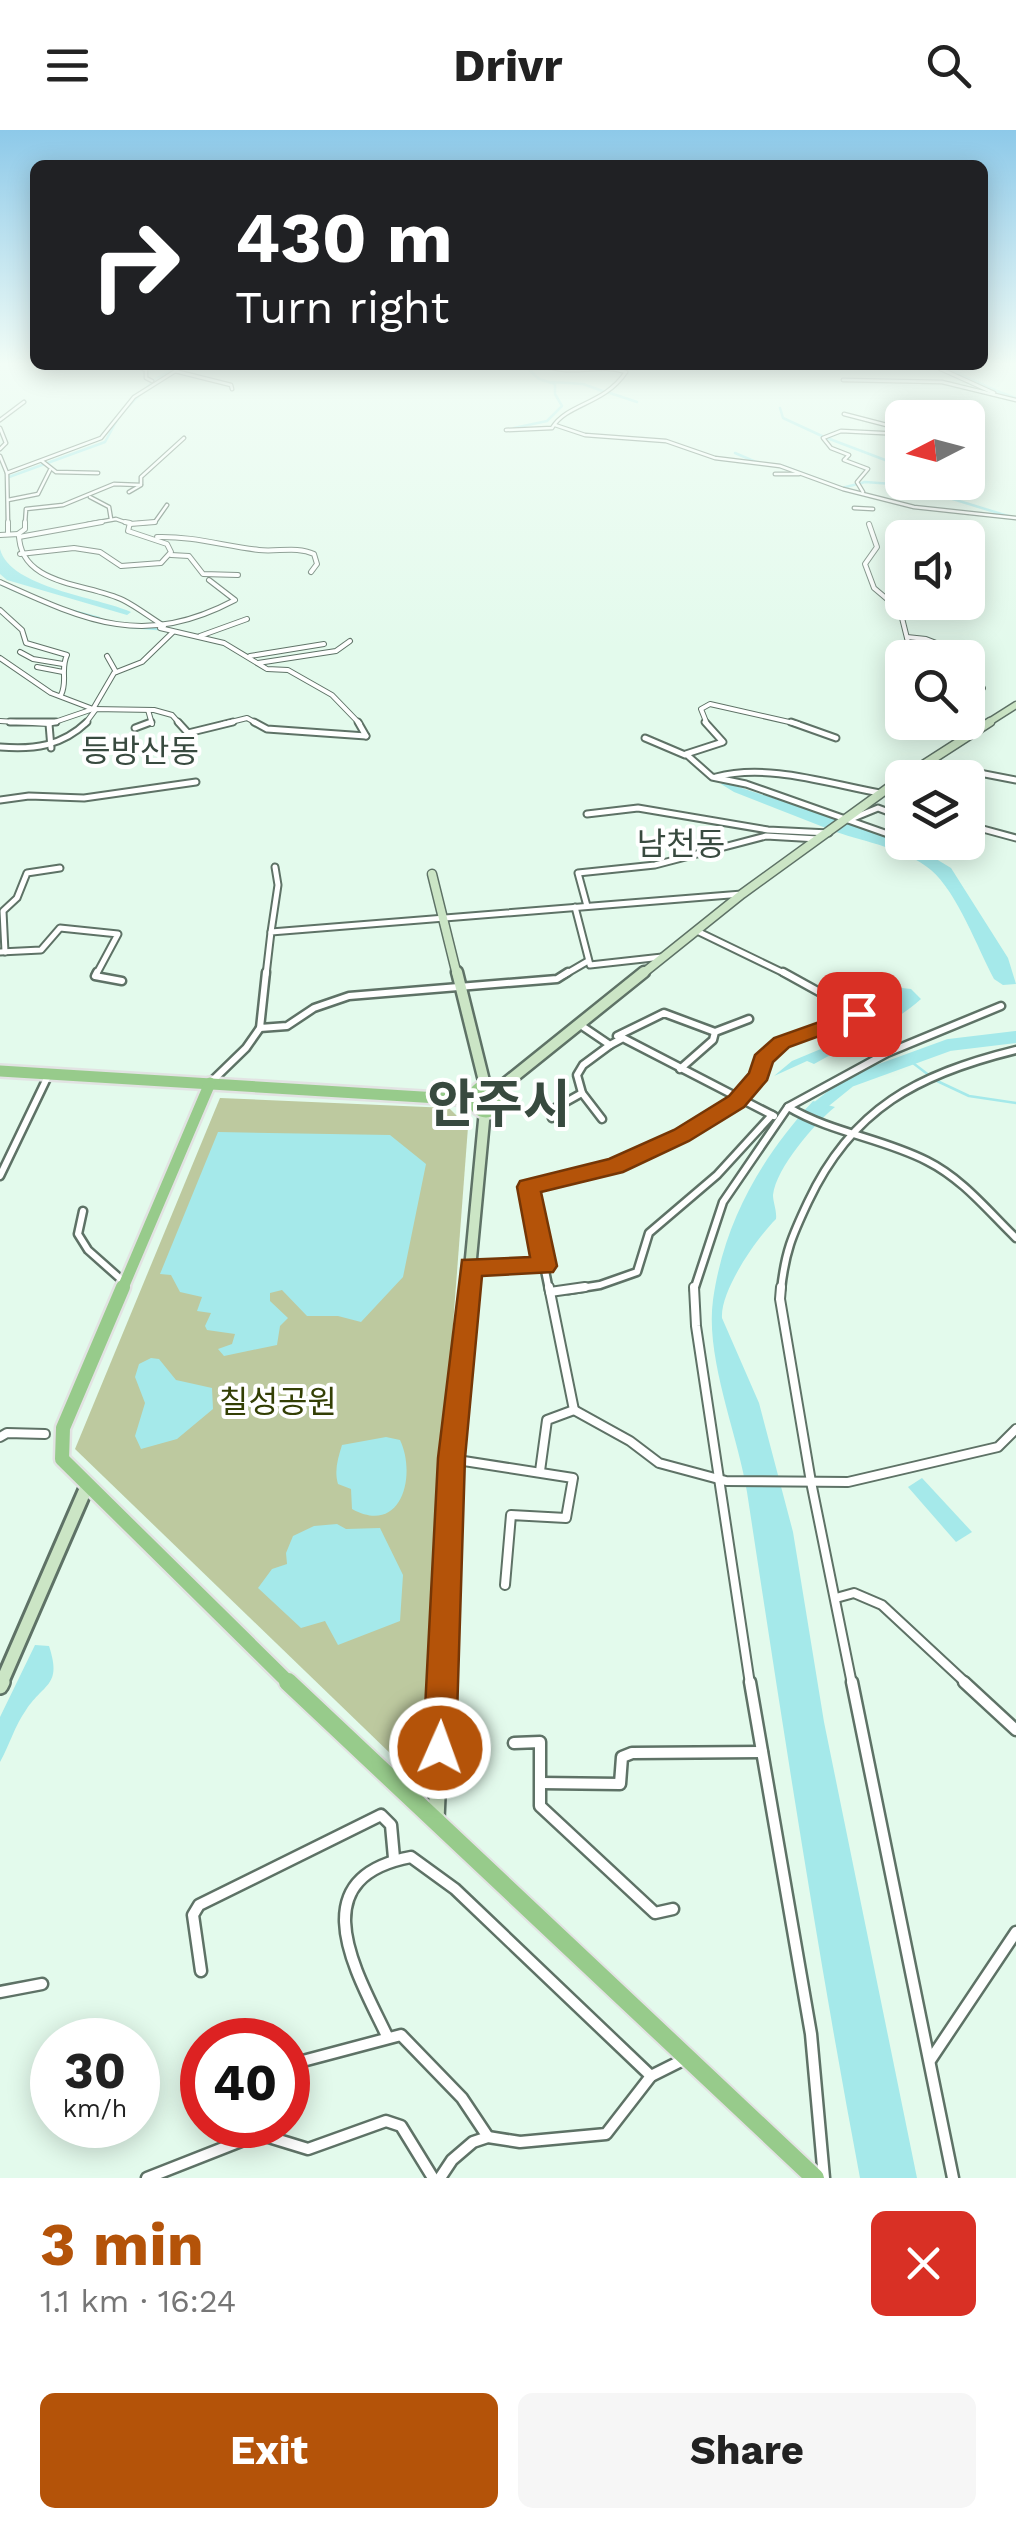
<!DOCTYPE html>
<meta charset="utf-8">
<style>
body{margin:0;font-family:"Work Sans","Noto Sans KR",sans-serif;background:#f6f6f6;color:#222;height:100vh;display:flex;flex-direction:column;font-size:38px;white-space:nowrap}
*{box-sizing:border-box;margin:0}
p{font-size:32px;color:#767676}
.icon{flex:none;width:55px;height:55px;fill:none;stroke:currentColor;stroke-width:2;stroke-linecap:round;stroke-linejoin:round}
.map{position:relative;height:2048px;overflow:hidden}
.drawer{display:flex;flex-direction:column;background:#fff;flex:1}
.drawer>*{flex:none}
.hud{position:absolute;left:30px;top:30px;width:958px;height:210px;border-radius:15px;box-shadow:0 5px 25px #0003;background:#202124;color:#fff;overflow:hidden}
.needle{width:65px;rotate:264deg}
.controls{position:absolute;left:885px;top:270px;display:grid;gap:20px}
.controls a{display:grid;place-items:center;width:100px;height:100px;border-radius:15px;background:#fff;box-shadow:0 5px 25px #0003;font-size:50px}
.speed{position:absolute;left:30px;top:1888px;display:flex;gap:20px;font-size:50px;font-weight:700;text-align:center}
.speed>*{display:grid;place-content:center;width:130px;height:130px;border-radius:50%;background:#fff;box-shadow:0 5px 25px #0003;line-height:1}
.speed small{font-size:25px;font-weight:400}
.speed .limit{border:15px solid #d22;background:#fff;color:#111}
.pin{position:absolute;display:grid;place-items:center;width:85px;height:85px;color:#fff;margin:-42px;border-radius:20px;box-shadow:0 5px 15px #0006}
.me{position:absolute;width:110px;margin:-55px;rotate:2deg;stroke-linejoin:round;filter:drop-shadow(0 0 8px #0008)}
.turn{display:flex;align-items:center;gap:35px;height:210px;padding:0 40px;font-size:45px}
.turn .icon{width:130px;height:130px;stroke-width:2.5}
.turn b{display:block;font-size:70px;line-height:85px}
.round{display:grid;place-items:center;flex:none;width:105px;height:105px;border-radius:15px;background:#f6f6f6}
.overview{display:flex;align-items:center;justify-content:space-between;height:170px;padding:0 40px}
h1{font-size:60px;font-weight:700;line-height:75px;color:#b45309}
.action{display:flex;gap:20px;margin-top:auto;padding:20px 40px}
.action a{flex:1;height:115px;border-radius:15px;background:#b45309;color:#fff;font-size:40px;font-weight:700;line-height:115px;text-align:center}
.action a+a{background:#f6f6f6;color:#222}
header{display:flex;justify-content:space-between;align-items:center;height:130px;padding:0 40px;background:#fff;font-size:45px;font-weight:700}
.map>svg:first-child{display:block}
</style>
<header><svg class="icon" aria-label="menu" viewBox="0 0 24 24"><path d="M4 6h16M4 12h16M4 18h16"/></svg>Drivr<svg class="icon" aria-label="search" viewBox="0 0 24 24"><circle cx="10" cy="10" r="6"/><path d="M15 15l6 6"/></svg></header>
<div class="map">
<svg width="1016" height="2048" viewBox="0 0 1016 2048">
<rect width="100%" height="100%" fill="#e3faec"/>
<polygon fill="#bdc99f" points="220,968 449,978 468,997 421,1617 412,1631 393,1626 75,1319"/>
<g fill="#a5e9ea">
<path d="M0 419C10 458 98 467 131 482L127 485 7 450 0 444Z"/>
<polygon points="723,652 841,690 831,700 734,662 721,654"/>
<path d="M847 692 918 718 951 738 1008 828 1016 854 1003 855 994 849C978 819 957 762 931 740 906 719 866 712 836 702Z"/>
<path d="M902 858 911 859 921 869C888 898 851 913 814 934L807 931 774 946 792 931 840 911 844 914 878 896 874 892V871Z"/>
<path d="M813 971 835 977C815 993 776 1038 773 1065 773 1072 777 1081 776 1089 756 1109 720 1161 722 1188L759 1273 793 1402 824 1592 917 2048H860C817 1820 782 1592 747 1362 738 1305 705 1228 713 1170 724 1092 761 1028 813 971Z"/>
<polygon points="218,1002 390,1005 426,1034 403,1147 361,1192 338,1186 307,1186 282,1160 270,1163 270,1171 288,1188 280,1196 277,1215 224,1226 218,1219 232,1214 235,1204 207,1200 205,1196 211,1183 197,1181 202,1167 180,1162 171,1145 160,1144"/>
<polygon points="151,1228 159,1229 176,1250 212,1258 213,1279 177,1309 141,1319 135,1306 145,1273 135,1247 139,1234"/>
<path d="M386 1307 400 1310C417 1346 401 1406 352 1379L351 1359 338 1354C334 1341 338 1328 342 1315Z"/>
<polygon points="922,1348 972,1402 956,1412 908,1357"/>
<polygon points="337,1394 346,1399 380,1398 403,1445 400,1491 338,1515 325,1491 301,1498 258,1458 272,1439 287,1434 286,1423 293,1406 314,1396"/>
<path d="M35 1515 49 1516C62 1556 45 1552 26 1580 15 1595 9 1616 0 1632V1587Z"/>
</g>
<g fill="none" stroke-linecap="round" stroke-linejoin="round">
<g stroke="#a5e9ea" stroke-width="2.5">
<polyline points="832,235 838,236"/>
<polyline points="841,237 897,235"/>
<path d="M940 237C967 245 989 260 1016 268"/>
<polyline points="552,252 583,254 608,263"/>
<polyline points="610,263 637,272"/>
<polyline points="780,278 783,288 822,306"/>
<polyline points="125,280 155,249 182,235"/>
<polyline points="514,298 547,291 562,276 555,264 555,254 539,249 524,235"/>
<polyline points="827,308 901,336 896,346 898,354"/>
<polyline points="735,323 756,332"/>
<polyline points="783,336 842,358 865,352 907,355 1008,386"/>
<polyline points="9,347 105,312 117,290"/>
<polyline points="0,454 23,464"/>
<polyline points="73,481 99,488"/>
<polyline points="131,497 157,499"/>
<polyline points="909,930 930,946"/>
<polyline points="935,950 969,966 1016,973"/>
</g>
<polyline stroke="#a5e9ea" stroke-width="12" points="808,985 850,951 949,915 1016,907"/>
<g stroke="#5e7266" stroke-width="5">
<g id="street-far5">
<polyline points="134,235 146,240 146,248 152,251"/>
<polyline points="932,235 994,263"/>
<polyline points="175,241 231,255 232,259"/>
<polyline points="843,250 942,252 1016,270"/>
<polyline points="844,284 902,299"/>
<polyline points="0,290 24,272"/>
<polyline points="555,295 585,305 666,311 715,328 780,336 843,359 914,377 1016,388"/>
<polyline points="0,298 6,313 0,319"/>
<path d="M506 300 552 298C567 273 604 275 626 242 599 233 571 247 544 235"/>
<polyline points="0,326 7,343 8,394"/>
<polyline points="42,331 56,342 98,343"/>
<polyline points="7,343 101,308 134,267 185,235"/>
<polyline points="775,344 799,344"/>
<polyline points="141,354 141,347 184,308"/>
<polyline points="863,362 857,352 868,339 844,330 849,325 831,318 823,308 841,301 902,304"/>
<polyline points="90,367 109,377 111,389"/>
<polyline points="8,370 38,364 50,340"/>
<polyline points="854,378 873,379"/>
<polyline points="25,394 26,379 63,375 114,354 141,355 129,362"/>
<polyline points="88,394 116,389 130,394"/>
<polyline points="130,394 155,392 167,375"/>
</g>
</g>
<g stroke="#5e7266" stroke-width="6">
<g id="street-far4">
<polyline points="8,392 8,404"/>
<polyline points="130,394 155,392"/>
<polyline points="869,394 877,417 865,434 874,458 900,480 912,528"/>
<polyline points="18,404 25,399 25,392"/>
<path d="M0 405 19 404C19 456 88 453 123 470 137 477 151 488 164 496"/>
<polyline points="19,407 102,392"/>
<path d="M157 407C193 406 224 416 259 420 278 422 297 416 314 424L317 434 311 442"/>
<polyline points="20,424 74,418 100,422 121,436 161,433 171,422 167,414 128,401 130,393 125,392"/>
<polyline points="171,425 189,426 203,444 238,445"/>
<path d="M0 452C88 492 144 518 235 470L209 450"/>
<path d="M0 480 22 500 26 513 67 525C60 540 68 551 61 565"/>
<polyline points="160,498 224,513 267,539 288,540 332,565 360,594"/>
<polyline points="200,506 247,489"/>
<polyline points="907,507 926,509 975,528"/>
<polyline points="20,522 33,529 63,534"/>
<polyline points="107,526 116,542"/>
<polyline points="250,526 324,514"/>
<polyline points="0,528 51,563 93,579 114,543 142,532 173,502"/>
<polyline points="258,533 336,521 350,511"/>
<polyline points="37,537 63,542"/>
<polyline points="968,562 983,558"/>
<polyline points="148,580 152,594"/>
<polyline points="891,580 902,585"/>
<polyline points="0,591 49,594 93,579 154,580 172,585 180,594"/>
<polyline points="923,592 928,594"/>
<polyline points="85,594 96,579"/>
<polyline points="223,594 247,588 258,594"/>
<polyline points="707,594 701,579 710,574 798,594"/>
</g>
</g>
<g stroke="#5e7266" stroke-width="9">
<g id="street-far3">
<polyline points="10,592 56,592"/>
<polyline points="178,592 188,603 233,592"/>
<polyline points="254,592 267,599 366,606"/>
<polyline points="358,592 366,606"/>
<polyline points="705,592 723,612 686,624 712,647 746,654 902,709"/>
<polyline points="791,592 836,608"/>
<polyline points="923,592 960,608"/>
<polyline points="952,592 965,605"/>
<polyline points="49,594 51,618"/>
<polyline points="135,598 151,592"/>
<polyline points="645,608 685,625"/>
<path d="M0 617C34 620 62 616 87 592"/>
<polyline points="928,633 1016,650"/>
<path d="M716 647C768 633 829 654 880 663"/>
<polyline points="0,670 29,666 84,668 196,652"/>
<polyline points="587,684 638,678 768,700 829,703"/>
<polyline points="851,689 878,678 902,687"/>
<polyline points="968,695 1016,708"/>
<polyline points="913,712 940,725"/>
<polyline points="947,712 967,724"/>
<polyline points="587,776 578,743 655,735 766,706 818,709"/>
<polyline points="575,777 590,835 662,827"/>
<polyline points="697,801 788,845"/>
<polyline points="271,802 278,755 275,737"/>
<polyline points="0,822 41,820 60,798 118,804 96,845"/>
<polyline points="5,822 3,781 17,768 27,743 60,738"/>
<polyline points="266,845 271,802 742,764"/>
<polyline points="564,845 588,831"/>
</g>
</g>
<g stroke="#5e7266" stroke-width="11">
<g id="street-far2">
<polyline points="97,842 95,846 122,851"/>
<polyline points="266,842 260,898 287,896 314,878 349,866 557,849 568,842"/>
<polyline points="579,894 610,915 623,908 774,986"/>
<polyline points="623,908 617,906 664,883 715,902"/>
<polyline points="680,939 713,910 715,902 749,889"/>
<polyline points="211,952 246,918 260,898"/>
<path d="M788 977C832 1003 882 1008 927 1031 963 1049 988 1081 1016 1108"/>
<polyline points="552,988 555,978 582,963"/>
<polyline points="602,989 582,963 577,945 583,935 610,915"/>
<polyline points="0,1046 49,944"/>
<polyline points="83,1081 78,1104 88,1120 124,1152"/>
<polyline points="471,1137 544,1136"/>
<polyline points="549,1160 528,1057 609,1035 686,1003 742,966 780,914 859,884 783,842"/>
<polyline points="568,1160 600,1155 637,1142 649,1103 717,1045 772,985"/>
<polyline points="694,1160 723,1072 788,977 887,923 1001,876"/>
<path d="M781 1160C785 1122 792 1106 808 1072 852 978 918 944 1016 920"/>
</g>
</g>
<g stroke="#5e7266" stroke-width="12">
<g id="street-far1">
<polyline points="694,1157 696,1196 750,1554"/>
<polyline points="781,1157 780,1169 811,1352 852,1554"/>
<polyline points="550,1162 585,1157"/>
<polyline points="574,1280 630,1311 659,1333 726,1351 848,1352 998,1317 1016,1299"/>
<polyline points="0,1307 7,1303 45,1304"/>
<polyline points="451,1329 573,1348 566,1388 511,1385 505,1455"/>
<polyline points="540,1341 547,1290 574,1280 549,1157"/>
<polyline points="836,1468 854,1463 882,1475 967,1554"/>
</g>
</g>
<g stroke="#5e7266" stroke-width="15">
<g id="street">
<polyline points="750,1552 811,1904 824,2048"/>
<polyline points="852,1552 953,2048"/>
<polyline points="964,1552 1016,1600"/>
<polyline points="514,1613 540,1612 540,1676 655,1783 673,1779"/>
<polyline points="541,1653 620,1654 622,1627 632,1623 762,1622"/>
<polyline points="201,1841 193,1785 199,1775 381,1685 391,1695 394,1728"/>
<polyline points="0,1862 42,1854"/>
<path d="M387 1906C357 1843 299 1748 411 1727L455 1759 651 1946"/>
<polyline points="931,1929 1016,1802"/>
<polyline points="299,1932 401,1905 462,1968 488,2007"/>
<polyline points="147,2048 259,2004 308,2019 386,1991 401,1996 433,2048"/>
<polyline points="440,2048 452,2030 473,2012 488,2007 520,2012 606,2004 651,1946 683,1930"/>
</g>
</g>
<g stroke="#5e7266" stroke-width="9">
<polyline id="secondary-far4" points="986,594 1016,575"/>
</g>
<g stroke="#5e7266" stroke-width="11">
<g id="secondary-far3">
<polyline points="903,648 990,592"/>
<polyline points="432,744 457,845"/>
<polyline points="641,845 742,764 902,648"/>
</g>
</g>
<g stroke="#5e7266" stroke-width="15">
<g id="secondary-far2">
<polyline points="457,842 486,959"/>
<polyline points="496,961 644,842"/>
<polyline points="468,1160 485,980"/>
</g>
</g>
<g stroke="#5e7266" stroke-width="18">
<g id="secondary-far1">
<polyline points="1,1554 87,1356"/>
<polyline points="442,1554 451,1329 468,1157"/>
</g>
</g>
<g stroke="#5e7266" stroke-width="20">
<g id="secondary">
<polyline points="0,1556 2,1552"/>
<polyline points="436,1690 442,1552"/>
</g>
</g>
<g stroke="#e2e3e3" stroke-width="16">
<g id="primary-far2">
<polyline points="0,941 471,970"/>
<circle cx="486" cy="969" r="13"/>
<polyline points="122,1160 210,953"/>
</g>
</g>
<g stroke="#e2e3e3" stroke-width="19">
<polyline id="primary-far1" points="123,1157 63,1298 62,1329 290,1554"/>
</g>
<g stroke="#e2e3e3" stroke-width="22">
<polyline id="primary" points="288,1552 815,2048"/>
</g>
<use href="#street-far5" stroke="#fff" stroke-width="2.5"/>
<use href="#street-far4" stroke="#fff" stroke-width="4"/>
<use href="#street-far3" stroke="#fff" stroke-width="5"/>
<use href="#street-far2" stroke="#fff" stroke-width="6"/>
<use href="#street-far1" stroke="#fff" stroke-width="8"/>
<use href="#street" stroke="#fff" stroke-width="10"/>
<use href="#secondary-far4" stroke="#cbe5c5" stroke-width="6"/>
<use href="#secondary-far3" stroke="#cbe5c5" stroke-width="8"/>
<use href="#secondary-far2" stroke="#cbe5c5" stroke-width="10"/>
<use href="#secondary-far1" stroke="#cbe5c5" stroke-width="12"/>
<use href="#secondary" stroke="#cbe5c5" stroke-width="15"/>
<use href="#primary-far2" stroke="#97cb8b" stroke-width="11"/>
<use href="#primary-far1" stroke="#97cb8b" stroke-width="14"/>
<use href="#primary" stroke="#97cb8b" stroke-width="18"/>
</g>
<linearGradient id="sky" x2="0" y2="1"><stop stop-color="#8dc9e9"/><stop offset="0.45" stop-color="#f2fdf6"/><stop offset="1" stop-color="#f2fdf6" stop-opacity="0"/></linearGradient>
<rect width="1016" height="520" fill="url(#sky)"/>
<polygon fill="#b45309" stroke="#753606" stroke-width="2.5" points="859,878 869,884 866,889 789,917 773,932 767,950 744,977 689,1011 623,1042 541,1062 557,1136 553,1142 482,1146 465,1328 456,1618 451,1629 440,1634 428,1629 423,1618 438,1328 462,1130 530,1127 517,1057 520,1051 609,1029 674,1000 729,966 749,943 755,925 774,908"/>
<g text-anchor="middle" stroke-width="8" stroke-linejoin="round" paint-order="stroke">
<g font-size="32" fill="#384a3f" stroke="#fff">
<text x="140" y="632">등방산동</text>
<text x="681" y="725">남천동</text>
</g>
<g font-size="32" fill="#333f04" stroke="#fff">
<text x="278" y="1283">칠성공원</text>
</g>
<g font-size="52" font-weight="bold" fill="#384a3f" stroke="#fff">
<text x="499" y="992">안주시</text>
</g>
</g>
</svg>
<div class="controls">
<a><svg class="needle" viewBox="-14 -14 28 28"><path d="M0-13l5 13h-10z" fill="#e53935"/><path d="M0 13l5-13h-10z" fill="#767676"/></svg></a>
<a><svg class="icon" aria-label="sound" viewBox="0 0 24 24"><path d="M4 9h4l5-4v14l-5-4H4zM17 9q2 3 0 6"/></svg></a>
<a><svg class="icon" aria-label="search" viewBox="0 0 24 24"><circle cx="10" cy="10" r="6"/><path d="M15 15l6 6"/></svg></a>
<a><svg class="icon" aria-label="layers" viewBox="0 0 24 24"><path d="M12 4l9 5-9 5-9-5zM3 14l9 5 9-5"/></svg></a>
</div>
<div class="speed"><div>30<small>km/h</small></div><div class="limit">40</div></div>
<div class="pin" style="left:859px;top:884px;background:#d93025"><svg class="icon" aria-label="arrive" viewBox="0 0 24 24"><path d="M6 21V4h12l-3 4 3 4H6"/></svg></div>
<svg class="me" style="left:440px;top:1618px" viewBox="-20 -20 40 40"><circle r="17" fill="#b45309" stroke="#fff" stroke-width="3"/><path d="M0-11L8 9 0 5-8 9z" fill="#fff"/></svg>
<div class="hud">
<div class="turn"><svg class="icon" aria-label="right" viewBox="0 0 24 24"><path d="M7 20v-9h11M14 6l5 5-5 5"/></svg><div><b>430 m</b>Turn right</div></div>
</div>
</div>
<section class="drawer">
<div class="overview"><div><h1>3 min</h1><p>1.1 km · 16:24</p></div><a class="round" style="background:#d93025;color:#fff"><svg class="icon" aria-label="close" viewBox="0 0 24 24"><path d="M6 6l12 12M18 6L6 18"/></svg></a></div>
<div class="action"><a>Exit</a><a>Share</a></div>
</section>
